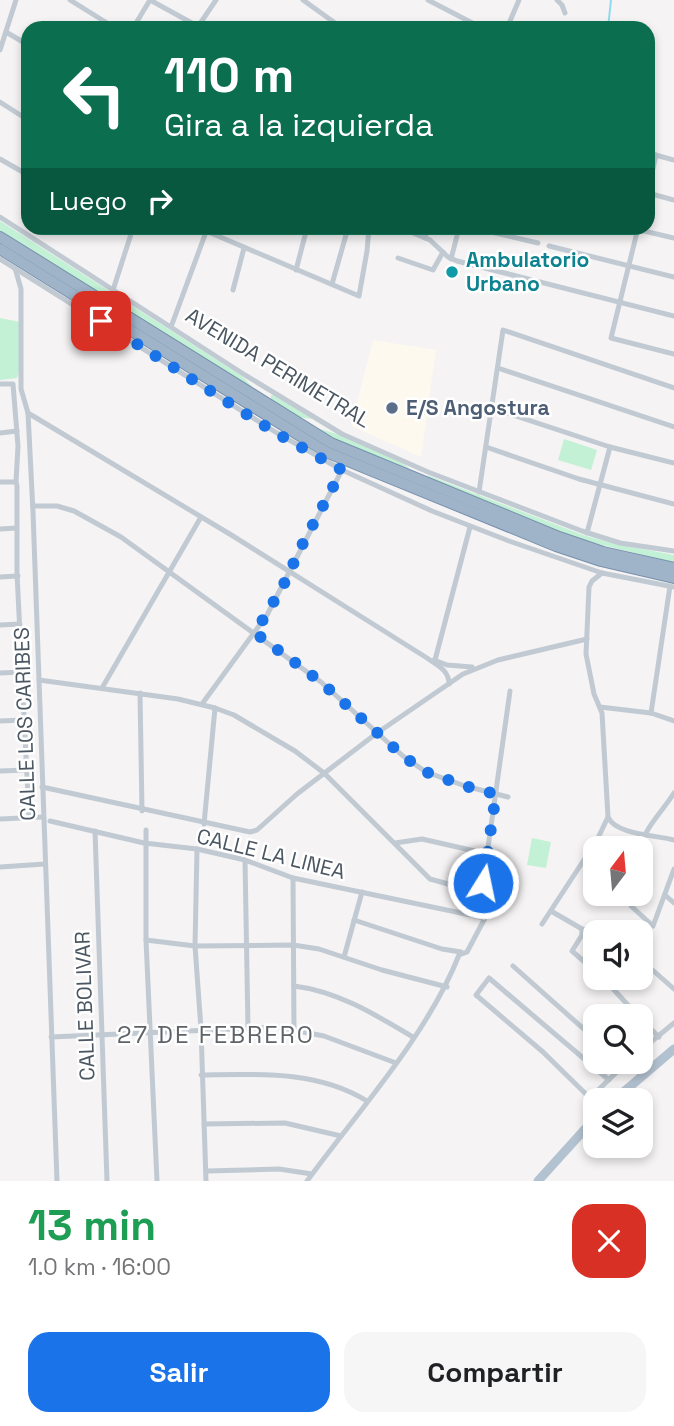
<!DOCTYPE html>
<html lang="es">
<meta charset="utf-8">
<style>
body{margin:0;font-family:"Space Grotesk",sans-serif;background:#f6f6f6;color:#202124;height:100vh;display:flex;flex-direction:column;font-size:26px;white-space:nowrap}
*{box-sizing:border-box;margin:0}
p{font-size:23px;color:#757577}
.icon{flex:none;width:38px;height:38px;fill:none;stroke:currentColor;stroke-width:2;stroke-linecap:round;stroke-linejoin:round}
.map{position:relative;height:1181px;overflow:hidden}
.sheet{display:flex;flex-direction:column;background:#fff;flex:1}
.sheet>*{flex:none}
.top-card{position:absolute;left:21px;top:21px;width:634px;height:214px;border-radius:21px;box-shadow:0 4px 10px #0003;background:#0b6e4f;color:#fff;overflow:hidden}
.needle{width:46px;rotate:16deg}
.buttons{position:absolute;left:583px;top:836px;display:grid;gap:14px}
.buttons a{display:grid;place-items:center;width:70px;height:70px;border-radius:14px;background:#fff;box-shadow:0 4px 10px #0003;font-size:35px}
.pin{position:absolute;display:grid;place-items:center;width:60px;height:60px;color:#fff;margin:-30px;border-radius:14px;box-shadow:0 4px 10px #0006}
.me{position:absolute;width:77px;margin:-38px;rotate:10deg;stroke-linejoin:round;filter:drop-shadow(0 0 5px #0008)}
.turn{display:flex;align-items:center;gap:24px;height:147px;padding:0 28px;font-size:32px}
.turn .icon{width:91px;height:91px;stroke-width:2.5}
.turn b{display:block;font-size:49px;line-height:60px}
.then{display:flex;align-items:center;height:66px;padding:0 28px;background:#0003;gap:14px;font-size:26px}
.round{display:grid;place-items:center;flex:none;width:74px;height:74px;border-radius:21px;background:#f6f6f6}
.head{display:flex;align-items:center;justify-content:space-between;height:119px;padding:0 28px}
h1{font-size:42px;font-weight:600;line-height:52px;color:#1e9e55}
.button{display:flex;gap:14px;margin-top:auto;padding:14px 28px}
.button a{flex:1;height:80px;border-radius:21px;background:#1a73e8;color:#fff;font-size:28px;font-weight:600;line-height:80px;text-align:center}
.button a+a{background:#f6f6f6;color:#202124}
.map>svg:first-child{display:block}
</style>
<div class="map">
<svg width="674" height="1181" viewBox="0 0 674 1181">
<rect width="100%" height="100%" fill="#f5f3f3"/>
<polygon fill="#fdf9ef" points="373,340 436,350 421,457 351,426"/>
<g fill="#c3f1d5">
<polygon points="0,221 242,376 260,395 0,231"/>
<polygon points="0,318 20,322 21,367 17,378 0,380"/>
<polygon points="271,395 273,395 313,419 296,417 271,400"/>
<path d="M315 428C334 431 398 456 410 469L339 442Z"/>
<polygon points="564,439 597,450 591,470 558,460"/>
<polygon points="427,475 583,535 616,544 674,555 674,563 579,539 430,479"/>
<polygon points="532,838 551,842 546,868 527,865"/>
</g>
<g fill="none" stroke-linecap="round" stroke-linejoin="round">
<polyline stroke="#90daee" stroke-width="2" points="608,28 611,0"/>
<g stroke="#7690ad" stroke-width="12">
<g id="trunk">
<polyline points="0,237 331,443 559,537 603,552 674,568"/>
<polyline points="0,249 326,452 556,546 601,561 674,578"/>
</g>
</g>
<g stroke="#c1cad2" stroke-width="5">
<polyline points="70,0 115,28"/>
<polyline points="150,0 201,28"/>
<polyline points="303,0 342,28"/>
<polyline points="428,0 482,28"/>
<polyline points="557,0 562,5 565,13"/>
<polyline points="133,28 150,0"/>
<polyline points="197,28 216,0"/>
<polyline points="507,28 519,0"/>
<polyline points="6,32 28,45"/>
<polyline points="0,50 16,0"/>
<polyline points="0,102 28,120"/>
<polyline points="648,153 674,160"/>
<polyline points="0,159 28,175"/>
<polyline points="648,190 656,155"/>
<polyline points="648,193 674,200"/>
<polyline points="0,217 245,375 342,434 428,472 582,531 620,543 674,551"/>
<polyline points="199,228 359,296 367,251 369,228"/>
<polyline points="401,228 430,240 448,257 457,261 674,316"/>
<polyline points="474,228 538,243"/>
<polyline points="631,228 674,238"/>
<polyline points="638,228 611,338 674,354"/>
<polyline points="425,238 428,228"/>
<polyline points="549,246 674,277"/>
<polyline points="398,258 433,270 443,252"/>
<polyline points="0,259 277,433 342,470 432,511 509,541 602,573 674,587"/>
<polyline points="451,259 459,228"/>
<polyline points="15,268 21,289 21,389 28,413 33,512 57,1181"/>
<polyline points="296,270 307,228"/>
<polyline points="332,284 348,228"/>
<polyline points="113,290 133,228"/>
<polyline points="233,290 244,248"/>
<polyline points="171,327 206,232"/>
<polyline points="498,368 674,427"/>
<polyline points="0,384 13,384 18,446 16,482"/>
<polyline points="492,408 610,447 674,463"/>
<path d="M28 413 233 536 427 658C437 665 449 670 449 684"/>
<polyline points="0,433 17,431"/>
<polyline points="486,447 579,479 674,504"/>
<polyline points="0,482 16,482 17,486 17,573 29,817"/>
<polyline points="479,492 503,330 674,388"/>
<polyline points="33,506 57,506 74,511 121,537 321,682 403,756 426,772 465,786 508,797"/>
<polyline points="0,529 17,528"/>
<polyline points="587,533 610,447"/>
<polyline points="0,577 18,576"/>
<polyline points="0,625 20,624"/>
<polyline points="434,660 447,665 472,667"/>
<polyline points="435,660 470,527"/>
<polyline points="0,673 23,672"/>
<polyline points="39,680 178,699 215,708 234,715 295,751 324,773 430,879 470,890 478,890 483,883 510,691"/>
<polyline points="102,688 201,517"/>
<polyline points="140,693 142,811"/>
<polyline points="202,704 267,615 342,470"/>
<polyline points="600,707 651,713 674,721"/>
<polyline points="651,713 670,586"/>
<polyline points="0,721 24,720"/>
<polyline points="0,771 26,770"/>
<polyline points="42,787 250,832 257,830 297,794 377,733 463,674 498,660 587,639"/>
<path d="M608 817C616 835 656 835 674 840"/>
<polyline points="0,819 43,817"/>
<path d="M50 821 144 843 197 849 245 860 293 878 485 918 467 952 459 955C427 1036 358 1111 307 1181"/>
<polyline points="204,824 215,708"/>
<polyline points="146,830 146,940 157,1181"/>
<polyline points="95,831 107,1181"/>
<polyline points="395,843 422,839 488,854"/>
<polyline points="197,849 195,946 201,1029 206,1181"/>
<path d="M640 849C644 828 663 811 674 793"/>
<polyline points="245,860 248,1028"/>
<polyline points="0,867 45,864"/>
<polyline points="293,878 294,1030"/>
<polyline points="632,894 631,906 653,926 674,869"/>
<polyline points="665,895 674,903"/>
<polyline points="551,911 582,929 595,933"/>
<polyline points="354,920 442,949 461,952"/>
<polyline points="542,924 597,840 608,817 602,713 594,694 586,654 589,587 592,581 602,573"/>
<polyline points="582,929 582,935 572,951 595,971"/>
<polyline points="146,940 195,946 293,945 319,949 382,970 447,987"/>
<polyline points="344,957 362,892"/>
<polyline points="640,959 674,989"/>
<polyline points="513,966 595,1039"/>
<polyline points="603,978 639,1017"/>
<path d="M294 986C337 991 376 1015 413 1037"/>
<polyline points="640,1018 659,1037"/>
<polyline points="51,1037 277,1027 324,1036 396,1063"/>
<polyline points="640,1051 674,1023"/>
<path d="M201 1075C257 1074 317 1070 367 1101"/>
<polyline points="590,1098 627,1062"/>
<polyline points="595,1103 543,1052 476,995 489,978 609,1080"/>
<polyline points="204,1124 285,1123 341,1136"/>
<polyline points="206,1171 279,1169 312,1174"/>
</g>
<g stroke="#b3c2d1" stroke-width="9">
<polyline points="613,1101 674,1049"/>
<polyline points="538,1181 595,1118"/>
</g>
<use href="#trunk" stroke="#9fb4c9" stroke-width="10"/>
</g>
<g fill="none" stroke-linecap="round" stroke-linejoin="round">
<polyline stroke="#1a73e8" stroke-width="12" stroke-dasharray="0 21.6" points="101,321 276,433 342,470 301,547 283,586 255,633 321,682 403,756 426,772 465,786 496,794 483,883"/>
</g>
<circle fill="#0f9aa8" stroke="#fff" stroke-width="2.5" cx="452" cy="272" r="7"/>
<circle fill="#5c6f8a" stroke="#fff" stroke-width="2.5" cx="392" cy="408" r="7"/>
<g text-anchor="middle" stroke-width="5" stroke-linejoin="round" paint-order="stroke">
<g font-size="21" font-weight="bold" fill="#0d838f" stroke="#fff" text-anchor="start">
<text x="466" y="267">Ambulatorio<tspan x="466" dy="24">Urbano</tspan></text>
</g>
<g font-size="21" fill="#4a5661" stroke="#fff">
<text transform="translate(278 368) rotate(31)" y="7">AVENIDA PERIMETRAL</text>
<text transform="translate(25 724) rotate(-92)" y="7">CALLE LOS CARIBES</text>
<text transform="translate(271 854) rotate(14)" y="7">CALLE LA LINEA</text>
<text transform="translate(85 1006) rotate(-92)" y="7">CALLE BOLIVAR</text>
</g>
<g font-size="21" font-weight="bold" fill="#4e5e75" stroke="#fff" text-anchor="start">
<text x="406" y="415">E/S Angostura</text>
</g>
<g font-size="24" letter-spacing="2" fill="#5f6368" stroke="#fff">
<text x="216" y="1043">27 DE FEBRERO</text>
</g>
</g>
</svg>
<div class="buttons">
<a><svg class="needle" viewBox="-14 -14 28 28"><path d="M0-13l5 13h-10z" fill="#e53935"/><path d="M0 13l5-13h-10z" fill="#757577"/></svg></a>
<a><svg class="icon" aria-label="sound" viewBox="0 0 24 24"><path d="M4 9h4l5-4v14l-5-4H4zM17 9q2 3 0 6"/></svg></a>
<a><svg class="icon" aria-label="search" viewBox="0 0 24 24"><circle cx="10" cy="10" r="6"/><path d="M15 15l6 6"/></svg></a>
<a><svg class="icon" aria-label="layers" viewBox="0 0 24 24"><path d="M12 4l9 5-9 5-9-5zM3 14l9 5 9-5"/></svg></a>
</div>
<div class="pin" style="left:101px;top:321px;background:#d93025"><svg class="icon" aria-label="arrive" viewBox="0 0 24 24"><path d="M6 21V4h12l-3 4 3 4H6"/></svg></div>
<svg class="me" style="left:483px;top:883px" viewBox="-20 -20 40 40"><circle r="17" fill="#1a73e8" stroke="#fff" stroke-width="3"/><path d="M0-11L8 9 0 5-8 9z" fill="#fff"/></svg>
<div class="top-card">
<div class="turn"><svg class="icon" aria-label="left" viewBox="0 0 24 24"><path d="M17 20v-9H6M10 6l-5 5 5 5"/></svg><div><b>110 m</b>Gira a la izquierda</div></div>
<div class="then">Luego<svg class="icon" aria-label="right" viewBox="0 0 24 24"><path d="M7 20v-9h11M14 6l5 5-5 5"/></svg></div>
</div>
</div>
<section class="sheet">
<div class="head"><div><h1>13 min</h1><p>1.0 km · 16:00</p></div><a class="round" style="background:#d93025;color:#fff"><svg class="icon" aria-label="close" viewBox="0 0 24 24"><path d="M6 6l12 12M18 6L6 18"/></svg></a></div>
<div class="button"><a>Salir</a><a>Compartir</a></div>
</section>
